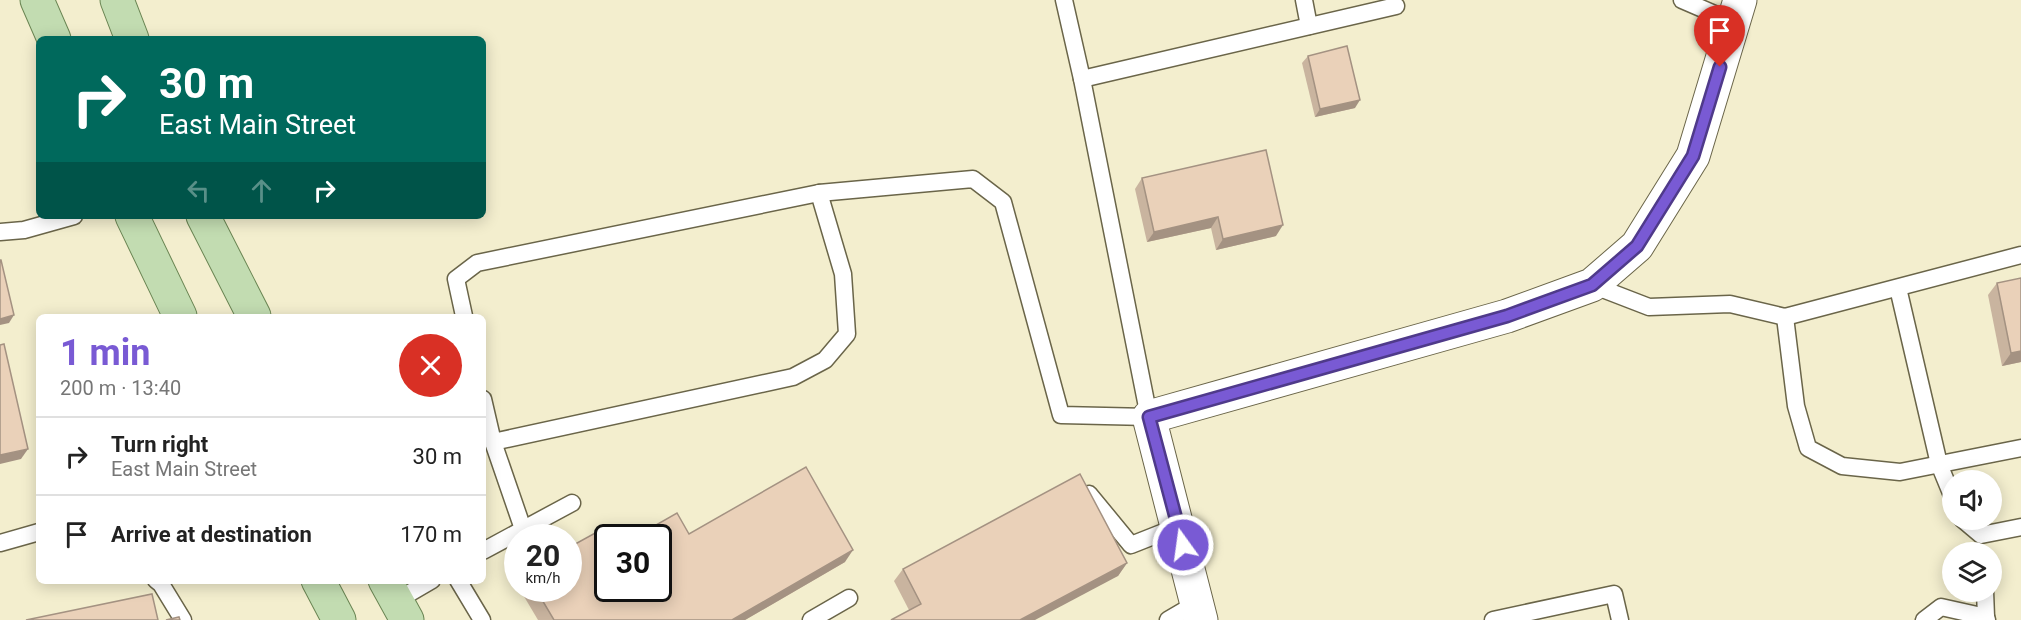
<!DOCTYPE html>
<meta charset="utf-8">
<style>
body{margin:0;font-family:Roboto,sans-serif;background:#f6f6f6;color:#222;height:100vh;display:flex;flex-direction:column;font-size:22px;white-space:nowrap}
*{box-sizing:border-box;margin:0}
p{font-size:20px;color:#767676}
.icon{flex:none;width:33px;height:33px;fill:none;stroke:currentColor;stroke-width:2;stroke-linecap:round;stroke-linejoin:round}
.map{position:relative;flex:1;overflow:hidden}
.panel{position:absolute;left:36px;top:314px;width:450px;height:270px;display:flex;flex-direction:column;background:#fff;border-radius:9px;box-shadow:0 3px 15px #0003}
.panel>*{flex:none}
.banner{position:absolute;left:36px;top:36px;width:450px;height:183px;border-radius:9px;box-shadow:0 3px 15px #0003;background:#00695c;color:#fff;overflow:hidden}
.controls{position:absolute;left:1942px;top:470px;display:grid;gap:12px}
.controls a{display:grid;place-items:center;width:60px;height:60px;border-radius:50%;background:#fff;box-shadow:0 3px 15px #0003;font-size:30px}
.speed{position:absolute;left:504px;top:524px;display:flex;gap:12px;font-size:30px;font-weight:700;text-align:center}
.speed>*{display:grid;place-content:center;width:78px;height:78px;border-radius:50%;background:#fff;box-shadow:0 3px 15px #0003;line-height:1}
.speed small{font-size:15px;font-weight:400}
.speed .limit{border:3px solid #111;border-radius:9px;background:#fff;color:#111}
.pin{position:absolute;display:grid;place-items:center;width:51px;height:51px;color:#fff;margin:-62px -26px;border-radius:50% 50% 50% 0;rotate:-45deg;box-shadow:0 0 6px #0007}
.pin .icon{rotate:45deg}
.me{position:absolute;width:66px;margin:-33px;rotate:346deg;stroke-linejoin:round;filter:drop-shadow(0 0 4px #0008)}
.turn{display:flex;align-items:center;gap:21px;height:126px;padding:0 24px;font-size:27px}
.turn .icon{width:78px;height:78px;stroke-width:2.5}
.turn b{display:block;font-size:42px;line-height:51px}
.lanes{display:flex;align-items:center;height:57px;padding:0 24px;background:#0003;justify-content:center;gap:30px;direction:ltr}
.lanes .off{opacity:.35}
.round{display:grid;place-items:center;flex:none;width:63px;height:63px;border-radius:32px;background:#f6f6f6}
.headline{display:flex;align-items:center;justify-content:space-between;height:102px;padding:0 24px}
h1{font-size:36px;font-weight:700;line-height:45px;color:#795ad4}
ul{padding:0;list-style:none}
li{display:flex;align-items:center;gap:18px;height:78px;padding:0 24px;border-top:2px solid #e0e0e0}
li div{flex:1}
li b{display:block;font-size:22px}
li em{font-style:normal}
.map>svg:first-child{display:block}
</style>
<div class="map">
<svg width="2021" height="620" viewBox="0 0 2021 620">
<rect width="100%" height="100%" fill="#f3eece"/>
<g fill="none" stroke-linecap="round" stroke-linejoin="round">
<g stroke="#6a6549" stroke-width="19">
<g id="service">
<polyline points="1304,0 1309,26"/>
<polyline points="1682,0 1733,22"/>
<polyline points="1082,79 1396,6"/>
<polyline points="0,232 24,230 74,216"/>
<polyline points="1592,285 1649,307 1730,304 1785,317 2021,255"/>
<polyline points="1898,288 1939,464 1953,498"/>
<polyline points="464,316 456,279 477,263 819,193 973,179 1003,202 1061,415 1149,417 1082,79 1064,0"/>
<polyline points="1785,317 1796,406 1808,448 1842,466 1900,472 2021,448"/>
<polyline points="483,399 493,442 523,529"/>
<polyline points="493,442 793,377 825,360 847,334 843,274 819,193"/>
<polyline points="1089,494 1131,545 1179,526"/>
<polyline points="1962,519 1981,535 2021,527"/>
<polyline points="0,543 39,532"/>
<polyline points="483,551 572,503"/>
<polyline points="156,580 161,584 183,620"/>
<polyline points="458,580 482,620"/>
<polyline points="1985,591 1986,617"/>
<polyline points="396,601 432,580"/>
<polyline points="811,620 849,598"/>
<polyline points="1168,620 1197,603"/>
<polyline points="1493,620 1614,594 1620,620"/>
<polyline points="1924,620 1941,607 1986,617 1987,620"/>
</g>
</g>
<g stroke="#6a6549" stroke-width="35">
<polyline id="minor" points="1201,620 1149,417 1507,316 1592,285 1637,246 1693,156 1740,0"/>
</g>
<g stroke="#6a8553" stroke-width="35">
<g id="primary">
<polyline points="37,0 54,39"/>
<polyline points="117,0 132,39"/>
<polyline points="132,216 180,316"/>
<polyline points="203,216 254,316"/>
<polyline points="318,580 339,620"/>
<polyline points="385,580 407,620"/>
</g>
</g>
<use href="#service" stroke="#fff" stroke-width="16"/>
<use href="#minor" stroke="#fff" stroke-width="33"/>
<use href="#primary" stroke="#c2dcb1" stroke-width="33"/>
</g>
<g fill="#c9b49f">
<polygon points="1308,56 1355,108 1315,117 1302,63"/>
<polygon points="1142,178 1276,236 1216,250 1211,228 1147,242 1135,189"/>
<polygon points="1997,283 2021,362 2002,366 1988,295"/>
<polygon points="689,534 845,562 745,620 538,620 519,588 608,588"/>
<polygon points="1127,563 1118,576 909,610 894,581 903,569"/>
</g>
<g fill="#a49282">
<polygon points="1360,100 1355,108 1315,117 1320,109"/>
<polygon points="1218,217 1211,228 1147,242 1154,232"/>
<polygon points="1283,225 1276,236 1216,250 1223,239"/>
<polygon points="14,315 9,323 0,325 0,319"/>
<polygon points="2021,351 2021,362 2002,366 2011,353"/>
<polygon points="28,449 21,459 0,464 0,455"/>
<polygon points="853,550 845,562 745,620 732,620"/>
<polygon points="1127,563 1118,576 1035,620 1020,620"/>
</g>
<g fill="#ead1b9" stroke="#a49282" stroke-width="1.5">
<polygon points="1347,46 1360,100 1320,109 1308,56"/>
<polygon points="1266,150 1283,225 1223,239 1218,217 1154,232 1142,178"/>
<polygon points="0,260 1,260 14,315 0,319"/>
<polygon points="2021,278 2021,351 2011,353 1997,283"/>
<polygon points="4,344 28,449 0,455 0,345"/>
<polygon points="806,467 853,550 732,620 554,620 535,588 568,588 568,548 597,532 608,550 608,588 658,588 658,537 635,537 677,513 689,534"/>
<polygon points="1080,474 1127,563 1020,620 891,620 921,604 903,569"/>
<polygon points="152,594 158,620 26,620"/>
<polygon points="179,617 180,620 166,620"/>
</g>
<g fill="none" stroke-linecap="round" stroke-linejoin="round">
<g stroke="#4f3a8a" stroke-width="15">
<polyline id="route" points="1183,545 1149,417 1507,316 1592,285 1637,246 1693,156 1720,67"/>
</g>
<use href="#route" stroke="#795ad4" stroke-width="10"/>
</g>
</svg>
<div class="controls">
<a><svg class="icon" aria-label="sound" viewBox="0 0 24 24"><path d="M4 9h4l5-4v14l-5-4H4zM17 9q2 3 0 6"/></svg></a>
<a><svg class="icon" aria-label="layers" viewBox="0 0 24 24"><path d="M12 4l9 5-9 5-9-5zM3 14l9 5 9-5"/></svg></a>
</div>
<div class="speed"><div>20<small>km/h</small></div><div class="limit">30</div></div>
<div class="pin" style="left:1720px;top:67px;background:#d93025"><svg class="icon" aria-label="arrive" viewBox="0 0 24 24"><path d="M6 21V4h12l-3 4 3 4H6"/></svg></div>
<svg class="me" style="left:1183px;top:545px" viewBox="-20 -20 40 40"><circle r="17" fill="#795ad4" stroke="#fff" stroke-width="3"/><path d="M0-11L8 9 0 5-8 9z" fill="#fff"/></svg>
<div class="banner">
<div class="turn"><svg class="icon" aria-label="right" viewBox="0 0 24 24"><path d="M7 20v-9h11M14 6l5 5-5 5"/></svg><div><b>30 m</b>East Main Street</div></div>
<div class="lanes"><svg class="icon off" aria-label="left" viewBox="0 0 24 24"><path d="M17 20v-9H6M10 6l-5 5 5 5"/></svg><svg class="icon off" aria-label="ahead" viewBox="0 0 24 24"><path d="M12 20V5M6 11l6-6 6 6"/></svg><svg class="icon" aria-label="right" viewBox="0 0 24 24"><path d="M7 20v-9h11M14 6l5 5-5 5"/></svg></div>
</div>
<section class="panel">
<div class="headline"><div><h1>1 min</h1><p>200 m · 13:40</p></div><a class="round" style="background:#d93025;color:#fff"><svg class="icon" aria-label="close" viewBox="0 0 24 24"><path d="M6 6l12 12M18 6L6 18"/></svg></a></div>
<ul>
<li><svg class="icon" aria-label="right" viewBox="0 0 24 24"><path d="M7 20v-9h11M14 6l5 5-5 5"/></svg><div><b>Turn right</b><p>East Main Street</p></div><em>30 m</em></li>
<li><svg class="icon" aria-label="arrive" viewBox="0 0 24 24"><path d="M6 21V4h12l-3 4 3 4H6"/></svg><div><b>Arrive at destination</b></div><em>170 m</em></li>
</ul>
</section>
</div>
